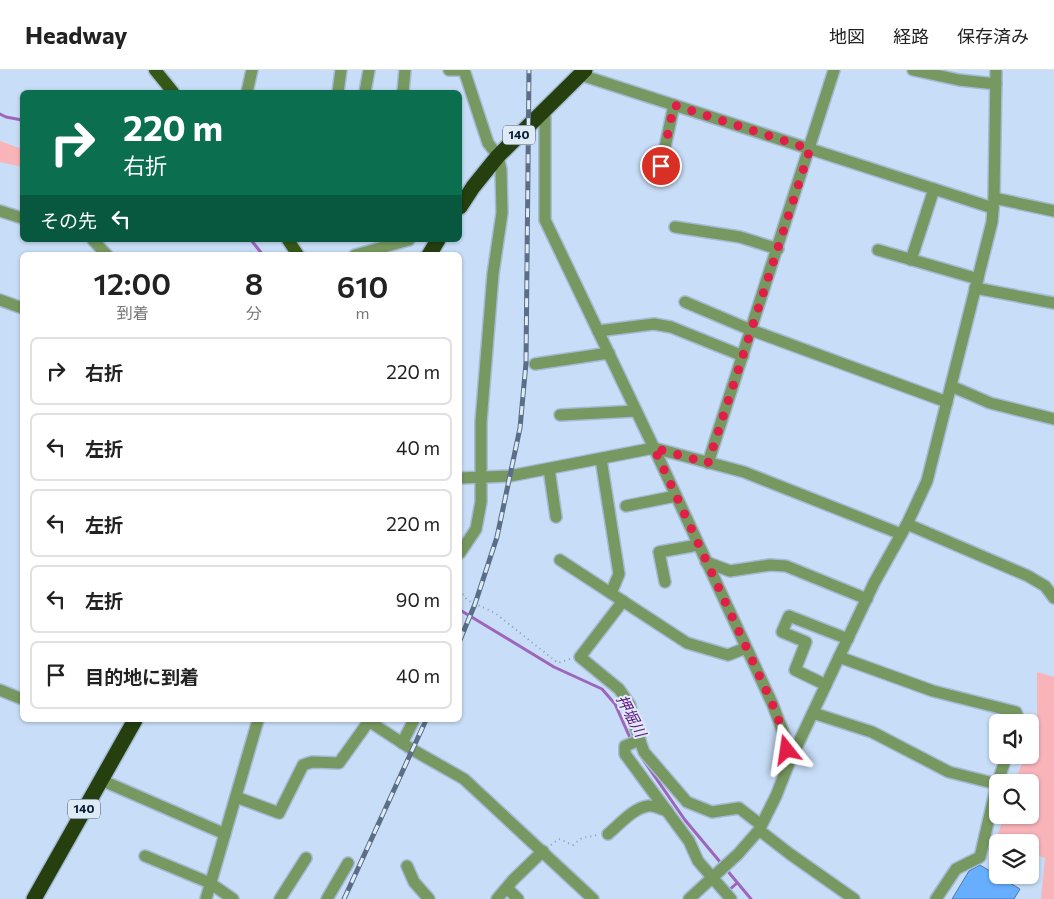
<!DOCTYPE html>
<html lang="ja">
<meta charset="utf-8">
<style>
body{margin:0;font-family:Commissioner,"Noto Sans JP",sans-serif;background:#f2f2f2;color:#222;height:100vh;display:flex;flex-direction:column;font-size:19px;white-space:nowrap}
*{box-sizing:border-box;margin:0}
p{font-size:16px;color:#767676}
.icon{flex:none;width:28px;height:28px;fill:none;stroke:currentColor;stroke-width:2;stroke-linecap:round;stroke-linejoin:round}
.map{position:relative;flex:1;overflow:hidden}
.details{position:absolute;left:20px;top:182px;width:442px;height:470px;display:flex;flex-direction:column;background:#fff;border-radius:8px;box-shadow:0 1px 4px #0004}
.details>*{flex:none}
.top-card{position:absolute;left:20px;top:20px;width:442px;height:152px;border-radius:8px;box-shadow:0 1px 4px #0004;background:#0b6e4f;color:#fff;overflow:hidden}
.fabs{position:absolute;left:989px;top:644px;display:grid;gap:10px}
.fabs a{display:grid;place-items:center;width:50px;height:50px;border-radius:8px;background:#fff;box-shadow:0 1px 4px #0004;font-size:25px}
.pin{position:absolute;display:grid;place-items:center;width:42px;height:42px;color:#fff;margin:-21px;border:2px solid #fff;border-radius:50%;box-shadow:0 1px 5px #0007}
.me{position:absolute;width:55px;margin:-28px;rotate:345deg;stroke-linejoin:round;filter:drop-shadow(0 0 4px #0008)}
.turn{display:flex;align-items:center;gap:18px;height:105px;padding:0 20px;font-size:22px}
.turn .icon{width:65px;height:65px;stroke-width:2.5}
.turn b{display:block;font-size:35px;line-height:42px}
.then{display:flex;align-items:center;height:48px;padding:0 20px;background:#0003;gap:10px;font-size:19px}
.eta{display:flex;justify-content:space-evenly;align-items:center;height:85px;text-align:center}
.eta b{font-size:30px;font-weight:600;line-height:35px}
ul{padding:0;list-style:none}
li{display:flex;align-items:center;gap:15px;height:68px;margin:0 10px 8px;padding:0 10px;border:2px solid #e0e0e0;border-radius:8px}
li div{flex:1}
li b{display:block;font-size:19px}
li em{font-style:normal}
header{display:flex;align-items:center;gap:30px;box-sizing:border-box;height:70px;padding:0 25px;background:#fff;border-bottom:1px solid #e0e0e0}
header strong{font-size:24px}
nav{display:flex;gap:28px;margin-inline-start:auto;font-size:18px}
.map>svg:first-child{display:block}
</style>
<header>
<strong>Headway</strong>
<nav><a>地図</a><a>経路</a><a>保存済み</a></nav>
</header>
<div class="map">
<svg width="1054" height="829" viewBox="0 0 1054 829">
<rect width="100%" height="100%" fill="#c8ddf7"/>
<g fill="#f9b4ba">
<polygon points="0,71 22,79 22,97 0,92"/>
<polygon points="1037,602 1054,607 1054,829 1041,829 1045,788 1030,783 1030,772 995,774 1004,745 1030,745 1030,712 1015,712 1025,685 1030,685 1030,670 1037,650"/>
</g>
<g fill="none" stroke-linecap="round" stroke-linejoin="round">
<g stroke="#9e66bb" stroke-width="3">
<polyline points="0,44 6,47 22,50"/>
<polyline points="251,170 263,185"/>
<polyline points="460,540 554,597 602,619 615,634 631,670"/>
<polyline points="642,688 685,750 751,829"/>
<polyline points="728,821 737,813"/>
</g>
</g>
<polygon fill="#68aeff" stroke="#4779b3" points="980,795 1020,819 1014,829 952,829 969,801"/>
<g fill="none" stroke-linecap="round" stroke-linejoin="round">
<g stroke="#a5bad4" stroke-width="14">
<g id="minor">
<polyline points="449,0 464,0"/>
<polyline points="913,0 959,10 996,14"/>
<polyline points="581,5 993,138"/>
<polyline points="247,22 252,0"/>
<polyline points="338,22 341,0"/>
<polyline points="365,22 369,0"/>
<polyline points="403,22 405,0"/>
<polyline points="545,41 545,150 654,378 772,633 785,667 789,693 776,726 759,760 738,784 689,829"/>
<polyline points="661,96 674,35"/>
<polyline points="994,128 1054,141"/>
<polyline points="0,141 22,148"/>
<polyline points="675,157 740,167 778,179"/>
<polyline points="93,170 107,185"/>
<polyline points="878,180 978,209"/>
<polyline points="355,185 409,170"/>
<polyline points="911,190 934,119"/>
<polyline points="975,218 1054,233"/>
<polyline points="0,230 22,238"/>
<polyline points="685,232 751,260 947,332"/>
<polyline points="598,261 654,254 671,257 743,286"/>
<polyline points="535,294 609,283"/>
<polyline points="951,316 990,333 1054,349"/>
<polyline points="560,345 636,341"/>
<polyline points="601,389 619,504 611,523"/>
<polyline points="708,393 834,0"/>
<polyline points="549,399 556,447"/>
<polyline points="460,408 510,406 654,378 744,402 901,464"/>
<polyline points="626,436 676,426"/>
<polyline points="907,454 1028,506 1045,516 1054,528"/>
<polyline points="460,483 476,459 481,432 481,352 493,204 502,143 501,100 498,86 488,73 464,0"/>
<polyline points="560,490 687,573 728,585 746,578"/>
<polyline points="706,492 730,501 770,495 786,496 867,529"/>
<polyline points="665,512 659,482 698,475"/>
<polyline points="623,531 580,587 619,619 630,635 635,657 644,682 687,732 712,742 739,738 761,755"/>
<polyline points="839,587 933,621 1016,642 1019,650 1018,652"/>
<polyline points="826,615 795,600 806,572 782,562 789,546 848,569"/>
<polyline points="0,620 22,629"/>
<polyline points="813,643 872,662 949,702 997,714"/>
<polyline points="367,650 413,680 464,709 593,829"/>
<polyline points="640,670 625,676 625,684 689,771 698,791 731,829"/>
<polyline points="402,673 414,650"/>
<polyline points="789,693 874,513 907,454 927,411 992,152 994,128 996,0"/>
<polyline points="101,710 225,764"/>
<polyline points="236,727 279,743 303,695 312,692 339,693 369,651"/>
<polyline points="759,760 790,784 854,829"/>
<path d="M608 764C619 755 633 738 648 736 653 735 661 739 667 741"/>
<polyline points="145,786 210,813 233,829"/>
<polyline points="407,796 414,812 429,829"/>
<polyline points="507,818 518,829"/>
<polyline points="206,829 258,650"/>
<polyline points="280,829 306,788"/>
<polyline points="327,829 348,793"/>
<polyline points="497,829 513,810 543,781"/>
<polyline points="936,829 956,799 980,787 997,714 1007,685"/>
</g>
</g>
<g stroke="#a5bad4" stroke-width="15">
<g id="major">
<polyline points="155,0 173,22"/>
<polyline points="288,170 298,185"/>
</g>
</g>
<g stroke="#a5bad4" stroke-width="18">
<g id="highway">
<polyline points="460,137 473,117 498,86 585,0"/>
<polyline points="429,185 438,170"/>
<polyline points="34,829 135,650"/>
</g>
</g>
<g stroke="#899eb7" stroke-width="2" stroke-dasharray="1 4" stroke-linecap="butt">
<polyline points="460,520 467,530 495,543 558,593 570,589"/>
<polyline points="551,775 559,769 573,775 582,768 598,765"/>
</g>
<use href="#minor" stroke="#779860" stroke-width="11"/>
<use href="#major" stroke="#355817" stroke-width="12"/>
<use href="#highway" stroke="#253f0f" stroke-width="15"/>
<g stroke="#5a6f87" stroke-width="5">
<g id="rail">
<polyline points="460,570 475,534 497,467 520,358 526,293 529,0"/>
<polyline points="344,829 426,650"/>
</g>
</g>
<use href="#rail" stroke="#dfeaf7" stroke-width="3" stroke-dasharray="9" stroke-linecap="butt"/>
</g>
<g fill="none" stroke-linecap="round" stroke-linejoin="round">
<polyline stroke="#e11d48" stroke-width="9" stroke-dasharray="0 16.2" points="661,96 674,35 810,79 708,393 654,378 772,633 785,667 787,680"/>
</g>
<g text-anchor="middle" stroke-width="4" stroke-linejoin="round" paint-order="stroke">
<g fill="#dfeaf7" stroke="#485a6e" stroke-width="1">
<rect x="503" y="55.5" width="32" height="19" rx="4"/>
<rect x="68" y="729.5" width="32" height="19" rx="4"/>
</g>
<g font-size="12" font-weight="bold" fill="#071c33">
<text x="519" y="69">140</text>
<text x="84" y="743">140</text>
</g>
<g font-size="15" font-style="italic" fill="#621881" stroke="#dfeaf7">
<text transform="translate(631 646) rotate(62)" y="5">押堀川</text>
</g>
</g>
</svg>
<div class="fabs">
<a><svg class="icon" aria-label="sound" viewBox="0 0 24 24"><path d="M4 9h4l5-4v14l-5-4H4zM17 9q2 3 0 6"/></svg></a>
<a><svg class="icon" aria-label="search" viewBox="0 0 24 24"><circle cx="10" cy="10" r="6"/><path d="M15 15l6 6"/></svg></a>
<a><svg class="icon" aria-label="layers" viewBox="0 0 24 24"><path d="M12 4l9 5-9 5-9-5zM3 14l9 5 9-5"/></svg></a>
</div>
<div class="pin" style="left:661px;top:96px;background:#d93025"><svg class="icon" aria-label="arrive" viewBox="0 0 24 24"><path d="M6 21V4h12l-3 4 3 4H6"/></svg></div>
<svg class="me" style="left:787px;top:680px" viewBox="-20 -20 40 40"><path d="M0-17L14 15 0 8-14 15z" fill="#e11d48" stroke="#fff" stroke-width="4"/></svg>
<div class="top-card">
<div class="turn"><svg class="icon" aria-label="right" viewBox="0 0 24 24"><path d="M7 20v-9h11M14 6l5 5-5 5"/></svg><div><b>220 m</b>右折</div></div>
<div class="then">その先<svg class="icon" aria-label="left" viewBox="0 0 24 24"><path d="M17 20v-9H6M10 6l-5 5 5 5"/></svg></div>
</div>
<section class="details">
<div class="eta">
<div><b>12:00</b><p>到着</p></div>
<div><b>8</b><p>分</p></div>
<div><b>610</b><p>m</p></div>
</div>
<ul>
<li><svg class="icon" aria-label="right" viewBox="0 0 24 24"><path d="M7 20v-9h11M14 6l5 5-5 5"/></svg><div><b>右折</b></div><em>220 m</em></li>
<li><svg class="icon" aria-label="left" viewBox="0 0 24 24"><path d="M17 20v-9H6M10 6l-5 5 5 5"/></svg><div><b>左折</b></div><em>40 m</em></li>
<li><svg class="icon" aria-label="left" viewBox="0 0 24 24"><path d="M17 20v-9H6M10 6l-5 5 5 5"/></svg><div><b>左折</b></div><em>220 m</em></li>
<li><svg class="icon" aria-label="left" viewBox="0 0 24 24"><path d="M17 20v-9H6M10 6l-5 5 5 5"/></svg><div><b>左折</b></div><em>90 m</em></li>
<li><svg class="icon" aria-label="arrive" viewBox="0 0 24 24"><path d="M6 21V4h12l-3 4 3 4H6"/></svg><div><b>目的地に到着</b></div><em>40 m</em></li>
</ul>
</section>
</div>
